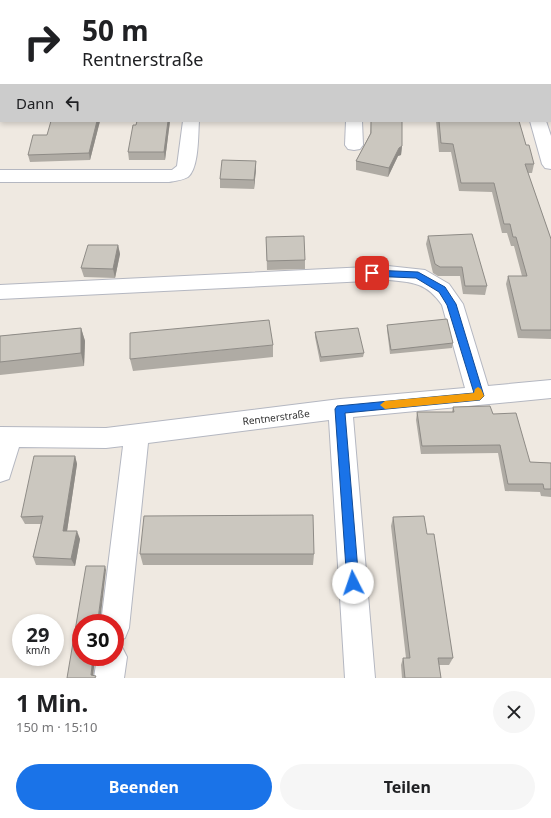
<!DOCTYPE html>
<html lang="de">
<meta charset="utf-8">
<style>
body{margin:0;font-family:"Noto Sans",sans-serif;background:#f6f6f6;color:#202124;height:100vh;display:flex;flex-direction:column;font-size:15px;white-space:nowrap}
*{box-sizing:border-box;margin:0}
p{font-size:13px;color:#757577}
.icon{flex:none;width:22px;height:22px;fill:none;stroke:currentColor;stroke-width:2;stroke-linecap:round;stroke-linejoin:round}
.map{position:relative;height:678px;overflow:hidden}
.details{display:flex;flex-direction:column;background:#fff;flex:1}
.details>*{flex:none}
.top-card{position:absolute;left:0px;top:0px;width:551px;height:122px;box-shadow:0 2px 6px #0003;background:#fff;color:#202124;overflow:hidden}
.speed{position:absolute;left:12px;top:614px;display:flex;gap:8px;font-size:20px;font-weight:700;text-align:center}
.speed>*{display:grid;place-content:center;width:52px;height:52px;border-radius:50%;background:#fff;box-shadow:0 2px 6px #0003;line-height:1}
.speed small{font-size:10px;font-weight:400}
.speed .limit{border:6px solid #d22;background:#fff;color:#111}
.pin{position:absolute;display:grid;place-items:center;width:34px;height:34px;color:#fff;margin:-17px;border-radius:8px;box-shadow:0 2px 6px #0006}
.me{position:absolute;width:44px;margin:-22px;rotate:356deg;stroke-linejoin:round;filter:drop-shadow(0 0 3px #0008)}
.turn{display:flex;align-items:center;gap:14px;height:84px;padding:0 16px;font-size:18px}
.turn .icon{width:52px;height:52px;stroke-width:2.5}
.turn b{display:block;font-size:28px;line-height:34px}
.then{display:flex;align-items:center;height:38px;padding:0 16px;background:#0003;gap:8px;font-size:15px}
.round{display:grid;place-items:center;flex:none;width:42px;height:42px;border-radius:21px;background:#f6f6f6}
.summary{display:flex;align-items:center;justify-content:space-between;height:68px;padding:0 16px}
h1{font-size:24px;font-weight:700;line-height:30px}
.cta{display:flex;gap:8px;margin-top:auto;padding:8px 16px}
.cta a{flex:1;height:46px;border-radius:24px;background:#1a73e8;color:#fff;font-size:16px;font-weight:700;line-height:46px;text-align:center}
.cta a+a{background:#f6f6f6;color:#202124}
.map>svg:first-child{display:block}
</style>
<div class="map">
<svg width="551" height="678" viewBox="0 0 551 678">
<rect width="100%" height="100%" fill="#efe9e1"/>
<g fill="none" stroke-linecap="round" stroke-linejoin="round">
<g stroke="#b4b7c1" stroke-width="2">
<g id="minor">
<rect x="347" y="0" width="14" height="1"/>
<polygon points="493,0 507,0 508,1 494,1"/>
<rect x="550" y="12" width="1" height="8"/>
<path d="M183 121H199C198 135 199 168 188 177 183 180 175 181 169 182H0V170H172L177 166Z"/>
<polygon points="346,121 362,121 363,145 360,149 354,150 348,149 345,145"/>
<polygon points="530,121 546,121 551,136 551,169 545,168 542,164"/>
<path d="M388 266 425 270 449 284 463 304 488 386 551 380V398L353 417 375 678H345L329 420 148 443 129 628 125 638 115 642V623H101L123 446 106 448 19 447 9 479 0 482V427L106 428 340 399 465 388 442 305C427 283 413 282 388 280L0 299V285Z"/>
<polygon points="115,644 122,647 127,657 124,678 94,678 97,657 115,657"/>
</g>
</g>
<use href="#minor" fill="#fff" fill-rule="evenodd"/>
</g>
<g fill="#afaba4">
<polygon points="100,121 90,160 30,162 28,155"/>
<polygon points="170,121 165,160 129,160 128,152 136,125"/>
<polygon points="371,121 402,121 402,146 401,155 398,156 388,177 356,170 356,161 370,134"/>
<polygon points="436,121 519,121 526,145 534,164 532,173 528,173 551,239 551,339 518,338 506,284 508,276 522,276 514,246 511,246 507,233 502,233 492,192 459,191 451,152 439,152"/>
<polygon points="256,161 256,169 254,189 220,188 220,179"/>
<polygon points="428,236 487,286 485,295 463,294 460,276 438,276 433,273 426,244"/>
<polygon points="266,237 305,260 305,269 267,270"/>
<polygon points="118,245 120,254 115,278 84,277 81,268"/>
<polygon points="387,325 453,343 452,348 390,354 387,330"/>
<polygon points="81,328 85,341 84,366 0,375 0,336"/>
<polygon points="315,332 364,353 363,357 320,362 315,337"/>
<polygon points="273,345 273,357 133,371 130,359"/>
<polygon points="453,407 493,414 530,462 551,463 551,497 541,496 540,492 505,491 498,453 421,454 416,420 417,412 452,412"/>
<polygon points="75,456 77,464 67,531 80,539 75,566 36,565 33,557 41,524 25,524 21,517"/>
<polygon points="393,517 427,534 453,658 449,665 439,665 441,678 402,678 401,665 403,658 406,658 391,526"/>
<polygon points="140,554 314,554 313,565 143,565"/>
</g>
<g fill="#8e8b86">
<polygon points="1,16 1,29 0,31 0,18"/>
<polygon points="97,121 100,121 90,160 89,153"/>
<polygon points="168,121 170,121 165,160 164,152"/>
<polygon points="402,146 401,155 398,156 388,177 389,168 399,148"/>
<polygon points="256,161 256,169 254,189 254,180"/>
<polygon points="118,245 120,254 115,278 113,269"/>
<polygon points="81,328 85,341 84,366 81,353"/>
<polygon points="75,456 77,464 66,538 63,531"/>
<polygon points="77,531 80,539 75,566 71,559"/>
<polygon points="105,566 106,570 100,623 98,619"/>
<polygon points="93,657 95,657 93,678 91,675"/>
</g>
<g fill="#cbc7bf" stroke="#8e8b86">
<polygon points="242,0 308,0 333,1 242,1"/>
<rect x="376" y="0" width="26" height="1"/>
<polygon points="0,5 1,5 1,16 0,18"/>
<polygon points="51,121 97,121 89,153 28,155 33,135 47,135"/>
<polygon points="137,121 168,121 164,152 128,152 133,125 136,125"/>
<polygon points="371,121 402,121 402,146 399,148 389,168 356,161 371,133"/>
<polygon points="439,121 519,121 526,145 529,145 534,164 525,164 551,239 551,330 521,330 508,276 527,276 516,237 513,237 510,224 504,224 494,183 461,183 453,144 441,143"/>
<polygon points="222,160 256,161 254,180 220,179"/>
<polygon points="472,234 487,286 465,286 462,267 440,267 435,264 428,236"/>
<polygon points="304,236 305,260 267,261 266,237"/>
<polygon points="88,245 118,245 113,269 81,268"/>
<polygon points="447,319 453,343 391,350 387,325"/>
<polygon points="269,320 273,345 130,359 130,333"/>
<polygon points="81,328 81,353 0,362 0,336"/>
<polygon points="358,328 364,353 321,357 315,332"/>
<polygon points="490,406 493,414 516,413 530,462 551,463 551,489 544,489 543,484 508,484 500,445 422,446 417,412 454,412 453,407"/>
<polygon points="34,456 75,456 63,531 77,531 71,559 33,557 43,516 21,517"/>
<polygon points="313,515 314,554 140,554 144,516"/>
<polygon points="424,516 427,534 434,534 453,658 438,658 441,678 405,678 403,658 410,658 393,517"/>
<polygon points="86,566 105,566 98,619 104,621 104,623 81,623 81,657 93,657 91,675 96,676 95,678 67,678"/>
</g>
<polygon fill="#1a73e8" stroke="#114b97" points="372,270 418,272 445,287 456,304 484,396 480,400 345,413 359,583 357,587 353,589 349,587 347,583 335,409 337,406 474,393 447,305 439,292 416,278 369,276 368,273"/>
<polygon fill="#f59e0b" points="478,387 481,389 484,396 480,400 385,409 380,405 385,401 474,393 475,389"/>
<g text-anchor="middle" stroke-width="3.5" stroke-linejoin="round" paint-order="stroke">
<g font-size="10" fill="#2e2e2e" stroke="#fff">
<text transform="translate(276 417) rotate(-7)" y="4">Rentnerstraße</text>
</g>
</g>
</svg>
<div class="speed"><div>29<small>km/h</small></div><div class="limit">30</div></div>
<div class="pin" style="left:372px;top:273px;background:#d93025"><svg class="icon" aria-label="arrive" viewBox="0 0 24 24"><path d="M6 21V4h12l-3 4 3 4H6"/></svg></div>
<svg class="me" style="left:353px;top:583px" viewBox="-20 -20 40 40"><circle r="19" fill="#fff"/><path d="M0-13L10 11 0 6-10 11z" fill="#1a73e8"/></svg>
<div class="top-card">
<div class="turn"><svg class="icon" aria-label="right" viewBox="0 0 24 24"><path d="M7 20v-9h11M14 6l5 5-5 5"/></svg><div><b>50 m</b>Rentnerstraße</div></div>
<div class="then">Dann<svg class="icon" aria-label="left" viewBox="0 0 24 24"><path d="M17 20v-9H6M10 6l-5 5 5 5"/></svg></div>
</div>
</div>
<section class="details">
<div class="summary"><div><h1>1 Min.</h1><p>150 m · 15:10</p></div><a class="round"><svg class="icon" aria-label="close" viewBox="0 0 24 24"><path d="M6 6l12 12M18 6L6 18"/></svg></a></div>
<div class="cta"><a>Beenden</a><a>Teilen</a></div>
</section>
